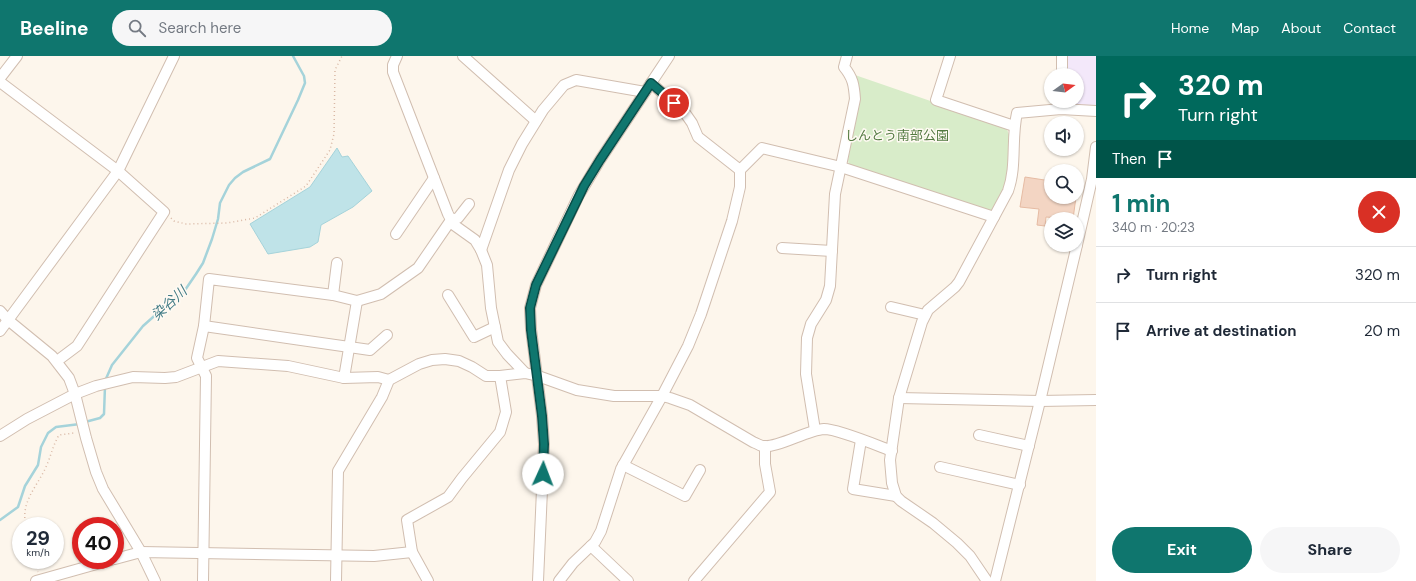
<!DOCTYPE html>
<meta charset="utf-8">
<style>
body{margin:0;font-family:"DM Sans","Noto Sans JP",sans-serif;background:#f6f6f7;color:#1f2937;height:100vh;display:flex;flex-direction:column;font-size:15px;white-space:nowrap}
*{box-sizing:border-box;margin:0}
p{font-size:13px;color:#747a83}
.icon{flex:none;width:22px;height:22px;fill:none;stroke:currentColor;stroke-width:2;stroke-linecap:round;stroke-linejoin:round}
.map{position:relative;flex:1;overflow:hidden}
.panel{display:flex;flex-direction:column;background:#fff;width:320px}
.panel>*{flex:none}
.banner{background:#00695c;color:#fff;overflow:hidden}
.needle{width:26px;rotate:75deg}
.buttons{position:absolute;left:1044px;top:12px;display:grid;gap:8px}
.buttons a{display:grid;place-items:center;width:40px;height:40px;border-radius:50%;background:#fff;box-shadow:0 1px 3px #0004;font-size:20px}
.speed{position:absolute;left:12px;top:461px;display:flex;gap:8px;font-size:20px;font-weight:700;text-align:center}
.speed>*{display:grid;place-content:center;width:52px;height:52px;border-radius:50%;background:#fff;box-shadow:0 1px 3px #0004;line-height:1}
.speed small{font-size:10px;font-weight:400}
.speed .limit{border:6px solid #d22;background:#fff;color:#111}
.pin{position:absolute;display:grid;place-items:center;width:34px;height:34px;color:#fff;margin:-17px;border:2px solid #fff;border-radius:50%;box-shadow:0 1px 4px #0007}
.me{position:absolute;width:44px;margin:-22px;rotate:2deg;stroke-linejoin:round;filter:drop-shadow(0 0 3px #0008)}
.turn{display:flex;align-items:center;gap:14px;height:84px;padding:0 16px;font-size:18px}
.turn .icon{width:52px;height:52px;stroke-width:2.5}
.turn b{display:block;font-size:28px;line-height:34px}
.then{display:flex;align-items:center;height:38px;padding:0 16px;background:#0003;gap:8px;font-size:15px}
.round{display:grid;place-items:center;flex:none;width:42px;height:42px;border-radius:21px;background:#f6f6f7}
.overview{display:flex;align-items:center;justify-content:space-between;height:68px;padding:0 16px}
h1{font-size:24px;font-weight:700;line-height:30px;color:#0f766e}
.cta{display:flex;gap:8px;margin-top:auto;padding:8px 16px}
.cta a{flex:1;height:46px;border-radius:24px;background:#0f766e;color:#fff;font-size:16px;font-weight:700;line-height:46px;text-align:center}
.cta a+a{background:#f6f6f7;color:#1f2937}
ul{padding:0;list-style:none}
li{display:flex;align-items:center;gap:12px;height:56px;padding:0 16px;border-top:1px solid #e0e1e3}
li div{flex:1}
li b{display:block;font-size:15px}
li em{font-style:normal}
header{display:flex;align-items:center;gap:24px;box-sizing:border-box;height:56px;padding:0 20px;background:#0f766e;color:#fff}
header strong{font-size:19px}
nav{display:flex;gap:22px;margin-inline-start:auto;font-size:14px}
.search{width:280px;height:36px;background:#f6f6f7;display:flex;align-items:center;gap:10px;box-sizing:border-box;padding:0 14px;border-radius:22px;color:#747a83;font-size:15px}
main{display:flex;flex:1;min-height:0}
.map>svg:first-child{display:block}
</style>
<header>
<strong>Beeline</strong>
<div class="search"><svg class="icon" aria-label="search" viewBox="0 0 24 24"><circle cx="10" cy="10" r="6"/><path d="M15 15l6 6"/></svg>Search here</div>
<nav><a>Home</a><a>Map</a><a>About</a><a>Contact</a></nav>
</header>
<main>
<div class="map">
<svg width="1096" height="525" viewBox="0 0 1096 525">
<rect width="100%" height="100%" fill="#fdf6ec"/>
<polygon fill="#f3e8fa" points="1067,0 1096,0 1096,51 1072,49 1068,45 1077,45 1077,19 1067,19"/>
<path fill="#d8ecc9" d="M855 19 1006 71 1010 81 1008 125 991 157 849 110 848 104C853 76 862 47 855 19Z"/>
<polygon fill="#bfe3e8" stroke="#a5d3da" points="337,92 342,101 348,100 372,135 353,151 321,169 318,186 310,191 268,198 250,168 310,131"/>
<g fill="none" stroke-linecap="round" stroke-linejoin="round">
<g stroke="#a5d3da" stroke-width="2.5">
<polyline points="105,325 112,309 143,270 170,246 183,237 196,218 203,207 212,183 218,163 220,147 229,129 235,122 243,116 270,103 298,44 305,27 304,20 293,0"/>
<polyline points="85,366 100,362 104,358 105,330"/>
<polyline points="0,464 18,451 25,430 38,409 41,391 48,377 56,371 80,368"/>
</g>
</g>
<polygon fill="#f3d5c3" stroke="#e6bba3" points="1025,121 1051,125 1051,141 1076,141 1073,163 1046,161 1045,170 1037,169 1039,153 1020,151"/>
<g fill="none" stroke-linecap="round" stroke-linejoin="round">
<g stroke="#d1beb0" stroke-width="12">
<g id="minor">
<polyline points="397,0 393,9 393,16 448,158 454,169 475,184 481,194 509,114 522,88 543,54 564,29 576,24 645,36"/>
<polyline points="463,0 536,65"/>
<polyline points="950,0 936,44 1014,70"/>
<polyline points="1062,19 1062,0"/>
<polyline points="0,22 17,0"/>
<polyline points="0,26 118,115 164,156 77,290 57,305"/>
<polyline points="651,27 685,57 692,67 698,81 740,114 762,92 841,111 994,161"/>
<polyline points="396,178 434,122"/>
<polyline points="1077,189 1092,123 1096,91"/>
<polyline points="782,192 832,195"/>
<polyline points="481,194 487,209 491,252 498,286 507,298 525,317"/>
<polyline points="333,239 337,207"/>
<polyline points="448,239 474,281 495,271"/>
<polyline points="357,245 381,238 418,212 451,164 458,162 469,148"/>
<polyline points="891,251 925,259"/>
<polyline points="0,255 8,264 52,300 69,322 75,338 86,382 96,416 103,433 141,496 155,525"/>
<polyline points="204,270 370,294 387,279"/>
<polyline points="0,275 118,115 174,0"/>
<polyline points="899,342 1040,345 1096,344"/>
<path d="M815 374 806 318 807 282 811 268 826 244 830 230 835 138 855 43C854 29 853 22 844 11L847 0"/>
<polyline points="979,379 1029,390"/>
<polyline points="0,380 27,363 75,338 96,330 133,321 165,322 176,321 218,305 288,310 344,322 378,321 389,324"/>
<polyline points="861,384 853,433 896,440"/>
<polyline points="623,409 685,440 700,414"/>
<polyline points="940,411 1020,429"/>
<polyline points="591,490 628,525"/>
<polyline points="115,503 141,496 374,500 412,496"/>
<polyline points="36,525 111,504"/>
<polyline points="203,525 206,320 197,302 204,270 209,223 333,239 357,245 344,322"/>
<path d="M336 525 338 415 382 341 389 324 419 308 432 304 445 303 459 305 472 311 486 320H500L525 317 538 320 577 334 614 340H662L670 342 690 349 753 386C756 387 759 389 762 390 776 393 807 374 824 373 838 373 876 389 892 395"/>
<polyline points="428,525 412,496 407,464 448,441 462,422 500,376 506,356 500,320"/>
<polyline points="538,525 544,388 542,360 531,273 530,252 536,229 579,139 600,104 669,0"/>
<polyline points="559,525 573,507 595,486 601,475 621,413 662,340 688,290 701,258 732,165 740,131 740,114"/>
<polyline points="694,525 770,436 765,408 765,390"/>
<path d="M987 525 970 500 957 487 933 467 901 445 896 440 892 427 890 404 899 342 922 266 928 254 955 231 959 226 1008 135C1017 110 1011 83 1017 57L1061 53 1096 55"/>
<polyline points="995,525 1040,345 1077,189"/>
</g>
</g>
<g stroke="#d9b8a5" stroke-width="1.5" stroke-dasharray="1 3" stroke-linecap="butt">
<polyline points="171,162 174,165 186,168 227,167 255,162 306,130 330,94 334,78 335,14 342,0"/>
<path d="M26 470C20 446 37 431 46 411 51 400 53 389 59 379L74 377"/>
<polyline points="35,504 38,516"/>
</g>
<use href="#minor" stroke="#fff" stroke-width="10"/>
</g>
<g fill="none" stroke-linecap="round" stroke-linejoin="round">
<g stroke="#0a4d48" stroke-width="10">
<polyline id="route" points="543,418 544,388 542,360 531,274 530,252 536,229 584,130 600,104 651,27 674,47"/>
</g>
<use href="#route" stroke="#0f766e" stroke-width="7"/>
</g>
<g text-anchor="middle" stroke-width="3" stroke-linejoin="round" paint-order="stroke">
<g font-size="13" fill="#537a41" stroke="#fffaf3">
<text x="897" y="84">しんとう南部公園</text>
</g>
<g font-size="14" font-style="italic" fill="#437c86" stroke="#fffaf3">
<text transform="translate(169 247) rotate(-43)" y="5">染谷川</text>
</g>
</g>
</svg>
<div class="buttons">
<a><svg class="needle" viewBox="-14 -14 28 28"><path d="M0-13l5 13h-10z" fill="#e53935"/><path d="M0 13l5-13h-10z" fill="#747a83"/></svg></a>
<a><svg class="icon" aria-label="sound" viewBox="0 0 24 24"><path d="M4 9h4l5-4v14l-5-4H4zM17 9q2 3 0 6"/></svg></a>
<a><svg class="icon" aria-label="search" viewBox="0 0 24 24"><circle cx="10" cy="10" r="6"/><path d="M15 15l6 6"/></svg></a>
<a><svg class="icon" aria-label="layers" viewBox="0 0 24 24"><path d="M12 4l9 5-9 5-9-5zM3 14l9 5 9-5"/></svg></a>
</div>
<div class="speed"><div>29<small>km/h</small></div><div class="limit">40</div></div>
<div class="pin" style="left:674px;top:47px;background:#d93025"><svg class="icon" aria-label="arrive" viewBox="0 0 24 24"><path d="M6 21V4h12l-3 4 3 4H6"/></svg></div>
<svg class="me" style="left:543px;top:418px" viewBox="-20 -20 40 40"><circle r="19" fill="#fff"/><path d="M0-13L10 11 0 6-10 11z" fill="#0f766e"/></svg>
</div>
<section class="panel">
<div class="banner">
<div class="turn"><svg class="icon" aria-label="right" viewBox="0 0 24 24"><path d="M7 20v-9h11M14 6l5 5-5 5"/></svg><div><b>320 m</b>Turn right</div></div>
<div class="then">Then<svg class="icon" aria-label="arrive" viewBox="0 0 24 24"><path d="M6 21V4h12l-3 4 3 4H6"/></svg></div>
</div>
<div class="overview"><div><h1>1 min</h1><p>340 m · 20:23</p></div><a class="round" style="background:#d93025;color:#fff"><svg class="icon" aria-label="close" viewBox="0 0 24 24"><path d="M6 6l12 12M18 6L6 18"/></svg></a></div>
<ul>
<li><svg class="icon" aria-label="right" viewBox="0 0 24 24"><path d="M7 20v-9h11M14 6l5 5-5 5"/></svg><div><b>Turn right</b></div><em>320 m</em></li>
<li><svg class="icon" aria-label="arrive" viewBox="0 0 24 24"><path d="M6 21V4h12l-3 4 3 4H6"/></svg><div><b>Arrive at destination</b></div><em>20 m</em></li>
</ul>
<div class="cta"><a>Exit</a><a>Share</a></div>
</section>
</main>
